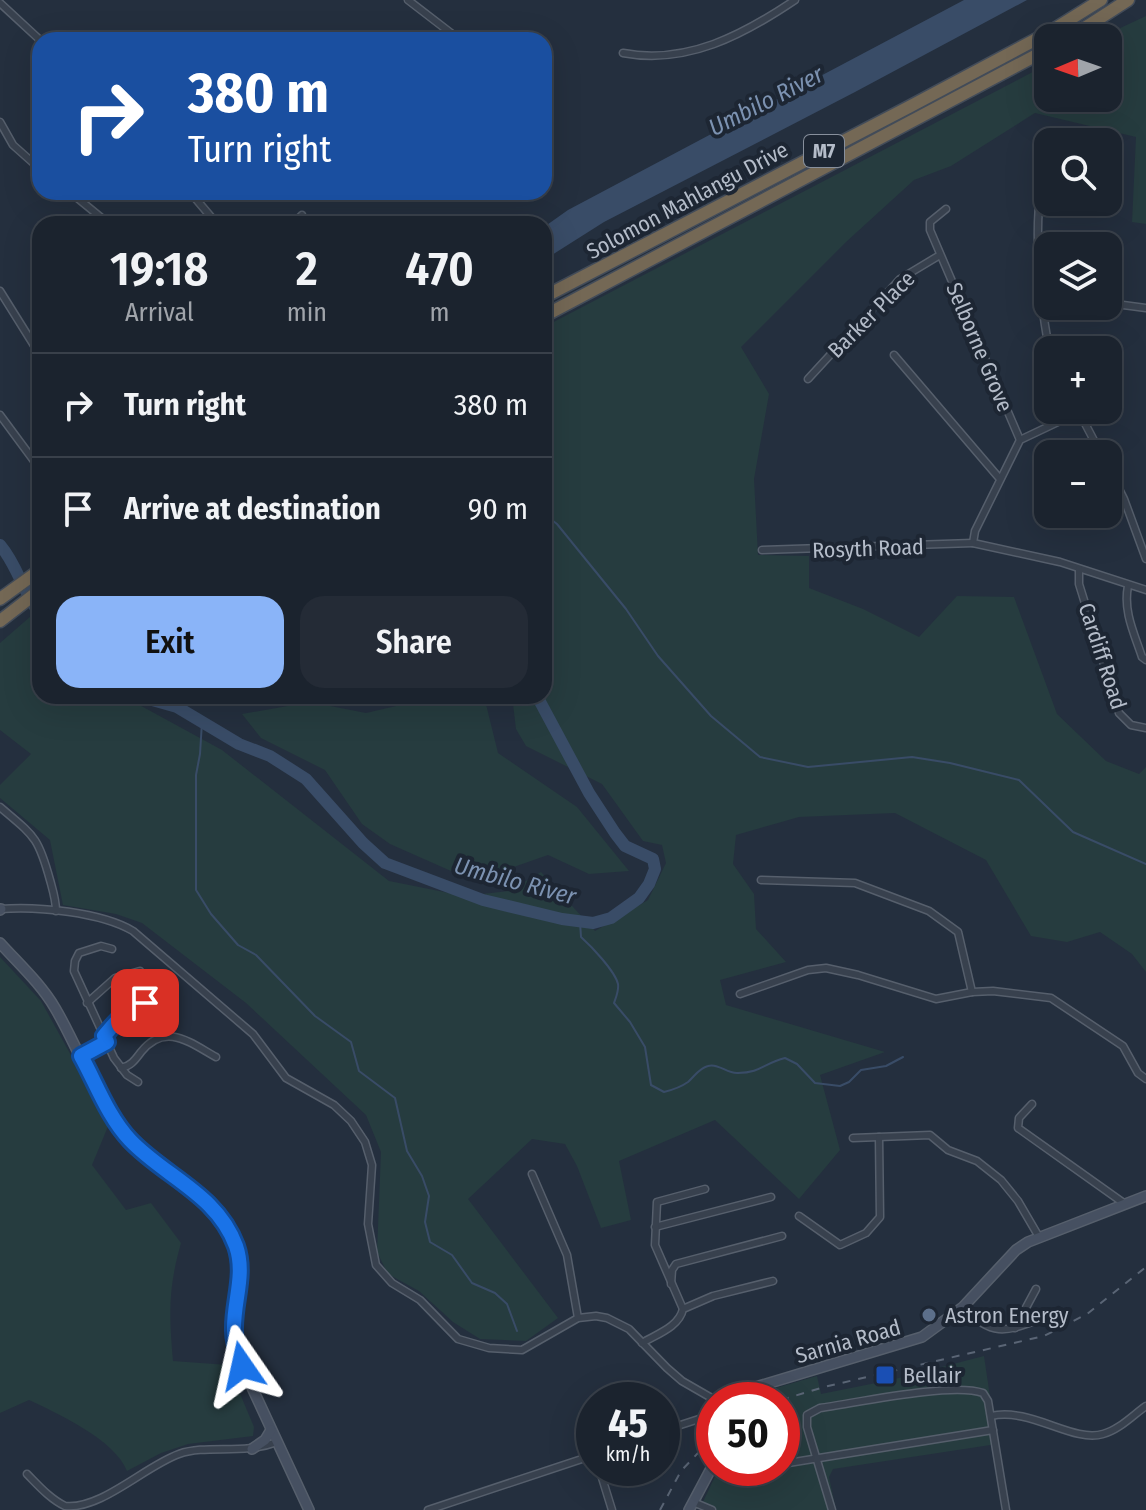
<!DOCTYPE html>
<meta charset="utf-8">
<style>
body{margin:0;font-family:"Fira Sans Condensed",sans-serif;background:#242b36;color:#f1f3f6;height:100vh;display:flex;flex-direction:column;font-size:30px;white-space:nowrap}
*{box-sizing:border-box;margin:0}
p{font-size:26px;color:#a0a4aa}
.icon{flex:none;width:44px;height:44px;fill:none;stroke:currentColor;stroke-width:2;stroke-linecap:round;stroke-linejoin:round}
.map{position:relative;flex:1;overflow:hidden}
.sheet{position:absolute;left:32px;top:216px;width:520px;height:488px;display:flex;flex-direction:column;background:#1b232e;border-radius:24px;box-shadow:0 8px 32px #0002,0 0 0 2px #39404a}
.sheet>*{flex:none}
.top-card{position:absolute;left:32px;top:32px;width:520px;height:168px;border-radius:24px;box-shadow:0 8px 32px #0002,0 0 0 2px #39404a;background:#1a4fa0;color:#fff;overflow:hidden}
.needle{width:52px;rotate:268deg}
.fabs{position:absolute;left:1034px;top:24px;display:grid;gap:16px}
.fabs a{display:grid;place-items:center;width:88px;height:88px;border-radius:16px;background:#1b232e;box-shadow:0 8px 32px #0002,0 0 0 2px #39404a;font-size:40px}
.speed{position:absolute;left:576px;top:1382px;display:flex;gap:16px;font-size:40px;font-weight:700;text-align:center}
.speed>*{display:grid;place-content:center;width:104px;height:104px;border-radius:50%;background:#1b232e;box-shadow:0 8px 32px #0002,0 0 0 2px #39404a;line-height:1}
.speed small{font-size:20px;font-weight:400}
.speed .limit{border:12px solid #d22;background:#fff;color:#111}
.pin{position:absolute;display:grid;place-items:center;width:68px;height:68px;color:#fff;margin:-34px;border-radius:16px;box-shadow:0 4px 12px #0006}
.me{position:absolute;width:88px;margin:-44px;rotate:349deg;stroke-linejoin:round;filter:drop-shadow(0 0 6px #0008)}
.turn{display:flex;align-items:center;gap:28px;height:168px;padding:0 24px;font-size:36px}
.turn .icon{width:104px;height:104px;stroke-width:2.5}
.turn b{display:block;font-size:56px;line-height:68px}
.eta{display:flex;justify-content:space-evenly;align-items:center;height:136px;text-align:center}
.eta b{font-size:48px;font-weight:600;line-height:56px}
.cta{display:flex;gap:16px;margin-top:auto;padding:16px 24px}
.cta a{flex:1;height:92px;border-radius:24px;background:#8ab4f8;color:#111;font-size:32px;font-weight:600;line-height:92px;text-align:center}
.cta a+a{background:#242b36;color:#f1f3f6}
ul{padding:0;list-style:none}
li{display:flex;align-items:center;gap:24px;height:104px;padding:0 24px;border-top:2px solid #39404a}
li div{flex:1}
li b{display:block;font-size:30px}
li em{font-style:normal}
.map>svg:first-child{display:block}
</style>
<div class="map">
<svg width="1146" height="1510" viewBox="0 0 1146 1510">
<rect width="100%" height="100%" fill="#242f3e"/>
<g fill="#263c3f">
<polygon points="1146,16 1146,224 1132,222 1136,137 1035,113 951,166 914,180 846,242 741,347 769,394 754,479 758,555 809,556 809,588 863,609 919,637 957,596 1014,597 1057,714 1106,761 1139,774 1146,767 1146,972 1132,954 1100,932 1067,942 1031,936 986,860 895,813 799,817 736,835 733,864 754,894 756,929 786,962 720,980 726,1005 885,1052 820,1075 840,1150 799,1199 715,1120 619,1161 631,1220 601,1228 577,1166 565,1144 532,1139 468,1199 558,1318 526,1341 480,1339 453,1322 419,1291 388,1274 377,1252 381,1152 366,1115 246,1003 142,923 116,914 63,905 50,840 0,798 0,785 31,754 0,730 0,643 31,616 40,624 40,696 123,696 222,750 389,881 464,896 509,891 541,872 595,931 648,900 666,863 662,845 643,841 602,784 526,746 516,729 512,696 544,696 544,327 1048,64 1048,98 1108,98 1108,38 1099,38"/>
<polygon points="415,696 484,696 498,753 577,807 629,871 589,874 548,855 480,879 451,871 390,844 362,824 325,770 261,738 242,714 310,702 366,713 409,703"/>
<path d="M0 957 41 1001 109 1124 92 1165 126 1210 151 1203 181 1243C168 1289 169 1313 173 1361L228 1365 254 1427 253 1436 188 1444 161 1453 127 1471C115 1440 59 1414 29 1400L0 1413Z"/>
<polygon points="984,1356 997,1444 833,1469 829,1477 836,1510 717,1510 702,1504 719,1468 782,1468 782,1400 744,1400 752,1395 817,1376 821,1394 891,1380"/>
</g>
<polygon fill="#394c67" points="964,0 1027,0 855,92 604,222 544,260 544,227 568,210"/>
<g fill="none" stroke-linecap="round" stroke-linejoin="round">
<g stroke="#394c67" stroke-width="2">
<polyline points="544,514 557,524 626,609 658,656 711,716 760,757 808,767 912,757 950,763 1019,780 1073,832 1146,864"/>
<polyline points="202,722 200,754 196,775 196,890 211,914 238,945 256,955 315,1016 351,1042 359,1071 395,1098 407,1151 422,1176 429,1196 425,1222 430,1242 452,1255 472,1283 495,1293 507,1304 517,1331"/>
<path d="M580 922 581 937C591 946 615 971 618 984 619 991 616 997 614 1003L630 1022 645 1047 651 1085 664 1092C672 1090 681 1087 688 1082 694 1077 699 1068 708 1066 719 1063 727 1074 738 1073 761 1073 764 1063 785 1058L797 1064 815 1083 840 1086 849 1082 861 1070 886 1066 903 1057"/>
</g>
<g stroke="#394c67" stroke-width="12">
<path d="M0 545C18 566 23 593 40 614"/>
<polyline points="138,696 177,707 239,744 270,756 306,779 363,843 385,863 483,900 562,919 593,923 611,918 639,898 649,884 655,869 653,859 625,846 615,833 589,793 537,696"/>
</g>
<g stroke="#565f6c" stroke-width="9">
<g id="street">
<polyline points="408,0 460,40"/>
<polyline points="0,3 40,40"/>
<path d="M623 53C687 65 743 35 795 0"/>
<polyline points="0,122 13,145 40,169"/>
<path d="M1048 174C1029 197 1041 319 1050 350"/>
<polyline points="70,192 109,224"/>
<polyline points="190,192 217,224"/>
<polyline points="946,209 930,222 930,230 1020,440"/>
<polyline points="293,224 302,215"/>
<polyline points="0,291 40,355"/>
<polyline points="1108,303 1146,308"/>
<polyline points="894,355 1000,479"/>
<polyline points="808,379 900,279 940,255"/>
<polyline points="1108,380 1109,380"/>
<polyline points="1078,410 1101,454"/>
<polyline points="1079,412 1020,440 975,531 973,543 1060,562 1146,590"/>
<polyline points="0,415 40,469"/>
<polyline points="1108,467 1124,499 1146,559"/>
<polyline points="762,550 973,543"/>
<polyline points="1079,569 1079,584 1119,713 1131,725 1146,728"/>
<path d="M1128 586C1123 611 1134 633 1142 657L1146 660"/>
<path d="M0 807C34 836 38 836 50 880 53 891 56 900 56 911"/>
<polyline points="761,880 855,883 929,911 958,932 972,992"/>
<path d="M0 909C37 906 101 912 133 931L253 1034 286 1078 334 1105 351 1121 365 1142 372 1165 368 1224 376 1265 392 1283 420 1300 458 1339 489 1348 522 1350 578 1318 596 1316 607 1318 629 1329 667 1368 682 1381 715 1400"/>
<polyline points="112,949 101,946 79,953 75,961 74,971 114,1058 127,1075 138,1082"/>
<polyline points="740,994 808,970 826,968 858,975 936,999 972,992 993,991 1051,998 1123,1046 1138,1073 1146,1079"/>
<polyline points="87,1003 115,978 140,971"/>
<path d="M104 1036C124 1014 134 994 165 1011"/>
<polyline points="81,1056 107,1042"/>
<path d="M121 1068C131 1066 135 1060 141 1052 165 1022 189 1042 216 1057"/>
<polyline points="1032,1104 1019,1118 1018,1128 1125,1204"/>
<polyline points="853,1138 930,1135 948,1150 977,1161 1001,1180 1018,1201 1039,1237"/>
<polyline points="532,1174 567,1255 578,1318"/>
<polyline points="799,1216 840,1245 866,1233 880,1217 879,1137"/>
<polyline points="655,1227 771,1197"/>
<polyline points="671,1284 672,1270 676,1264 782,1236"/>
<path d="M963 1307C994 1340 1009 1330 1046 1317"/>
<polyline points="683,1309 655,1245 657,1202 705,1189"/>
<polyline points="1015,1328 1036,1289"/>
<path d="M642 1343C657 1334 679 1327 683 1309L713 1296 773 1281"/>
<path d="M991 1416C1031 1407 1072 1443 1103 1434 1119 1430 1133 1415 1146 1406"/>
<polyline points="662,1431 699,1419 714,1410"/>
<polyline points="782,1464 993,1430"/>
<polyline points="599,1468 612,1510"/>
<polyline points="749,1468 751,1468"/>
<path d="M27 1474C38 1485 50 1499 65 1506 101 1510 145 1466 179 1454 208 1444 243 1455 277 1442"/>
<polyline points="693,1502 712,1510"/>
<polyline points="428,1510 594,1455"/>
<path d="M832 1510 807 1427V1415L820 1408C856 1403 952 1382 983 1393L988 1401 1006 1510"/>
</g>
</g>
<g stroke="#565f6c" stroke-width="12">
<g id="secondary">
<polyline points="0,910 1,909"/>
<path d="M0 943C19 964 41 984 55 1008 77 1045 96 1098 122 1131 156 1175 215 1190 236 1246 246 1275 233 1302 234 1331 234 1343 238 1354 242 1366L309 1510"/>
<polyline points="733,1400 746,1390 922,1337 963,1307 1016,1250 1028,1242 1146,1196"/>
<polyline points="252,1449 265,1440 271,1430"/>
<polyline points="689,1510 714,1463"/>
</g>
</g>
<g stroke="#434c59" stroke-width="15">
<g id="highway">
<polyline points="1069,38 1128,0"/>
<polyline points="544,297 909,107 1048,33 1101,0"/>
<polyline points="544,316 1048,49"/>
<polyline points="0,599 40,570"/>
<polyline points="0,621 40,590"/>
</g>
</g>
<use href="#street" stroke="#38414e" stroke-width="6"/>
<use href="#secondary" stroke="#465061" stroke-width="9"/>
<use href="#highway" stroke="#746855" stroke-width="12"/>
<g stroke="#5a6575" stroke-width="2" stroke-dasharray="8 8" stroke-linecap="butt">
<polyline points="781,1400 824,1387 1044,1336 1087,1314 1146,1267"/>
<polyline points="660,1510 681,1471 714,1436"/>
</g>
</g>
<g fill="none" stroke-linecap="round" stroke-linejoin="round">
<g stroke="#114b97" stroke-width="20">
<path id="route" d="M145 1003C126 1008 116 1022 104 1036L107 1042 81 1056C96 1083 108 1117 130 1140 165 1177 217 1194 236 1246 246 1275 233 1302 234 1331 234 1343 238 1354 242 1366"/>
</g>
<use href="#route" stroke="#1a73e8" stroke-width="14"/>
</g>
<circle fill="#5c6f8a" stroke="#1d2633" stroke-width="3" cx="929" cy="1315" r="8"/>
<rect fill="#1a4fb4" stroke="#1d2633" stroke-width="3" x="875" y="1365" width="20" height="20" rx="4"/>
<g text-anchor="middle" stroke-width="8" stroke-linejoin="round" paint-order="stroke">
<rect fill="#1d2633" stroke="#878f9c" stroke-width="2" x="804" y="135" width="40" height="32" rx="6"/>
<g font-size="20" font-weight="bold" fill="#b4bcc9">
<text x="824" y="158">M7</text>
</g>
<g font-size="22" fill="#b4bcc9" stroke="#1d2633">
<text transform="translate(687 200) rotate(-28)" y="8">Solomon Mahlangu Drive</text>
<text transform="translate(871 314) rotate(-45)" y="8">Barker Place</text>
<text transform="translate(980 347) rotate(67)" y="8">Selborne Grove</text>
<text transform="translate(868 548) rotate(-2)" y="8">Rosyth Road</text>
<text transform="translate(1103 656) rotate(72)" y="8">Cardiff Road</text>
<text transform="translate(848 1341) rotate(-16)" y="8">Sarnia Road</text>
</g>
<g font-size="22" fill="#b4bcc9" stroke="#1d2633" text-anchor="start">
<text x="945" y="1323">Astron Energy</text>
<text x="903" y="1383">Bellair</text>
</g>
<g font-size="24" font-style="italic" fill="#7c92b1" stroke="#1d2633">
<text transform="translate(766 101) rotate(-27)" y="8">Umbilo River</text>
<text transform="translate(515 881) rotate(15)" y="8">Umbilo River</text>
</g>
</g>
</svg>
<div class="fabs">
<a><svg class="needle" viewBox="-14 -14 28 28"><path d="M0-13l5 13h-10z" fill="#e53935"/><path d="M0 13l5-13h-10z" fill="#a0a4aa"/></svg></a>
<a><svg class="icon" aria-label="search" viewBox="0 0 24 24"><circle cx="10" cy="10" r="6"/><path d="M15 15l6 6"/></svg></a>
<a><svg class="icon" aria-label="layers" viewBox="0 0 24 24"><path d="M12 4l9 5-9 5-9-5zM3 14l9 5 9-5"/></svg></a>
<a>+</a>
<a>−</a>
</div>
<div class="speed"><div>45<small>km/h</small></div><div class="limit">50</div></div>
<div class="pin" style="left:145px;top:1003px;background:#d93025"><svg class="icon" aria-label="arrive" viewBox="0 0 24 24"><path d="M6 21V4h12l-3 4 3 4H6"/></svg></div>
<svg class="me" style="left:242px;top:1366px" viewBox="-20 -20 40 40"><path d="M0-17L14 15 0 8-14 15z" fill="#1a73e8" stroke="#fff" stroke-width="4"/></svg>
<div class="top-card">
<div class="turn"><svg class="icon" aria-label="right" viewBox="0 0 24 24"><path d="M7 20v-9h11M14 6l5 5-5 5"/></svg><div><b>380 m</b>Turn right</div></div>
</div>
<section class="sheet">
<div class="eta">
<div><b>19:18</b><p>Arrival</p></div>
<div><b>2</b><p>min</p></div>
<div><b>470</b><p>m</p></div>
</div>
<ul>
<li><svg class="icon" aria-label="right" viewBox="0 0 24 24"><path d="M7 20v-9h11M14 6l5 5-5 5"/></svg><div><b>Turn right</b></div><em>380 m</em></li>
<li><svg class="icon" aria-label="arrive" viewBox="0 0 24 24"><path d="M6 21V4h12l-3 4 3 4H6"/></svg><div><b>Arrive at destination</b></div><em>90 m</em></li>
</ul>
<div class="cta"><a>Exit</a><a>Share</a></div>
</section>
</div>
